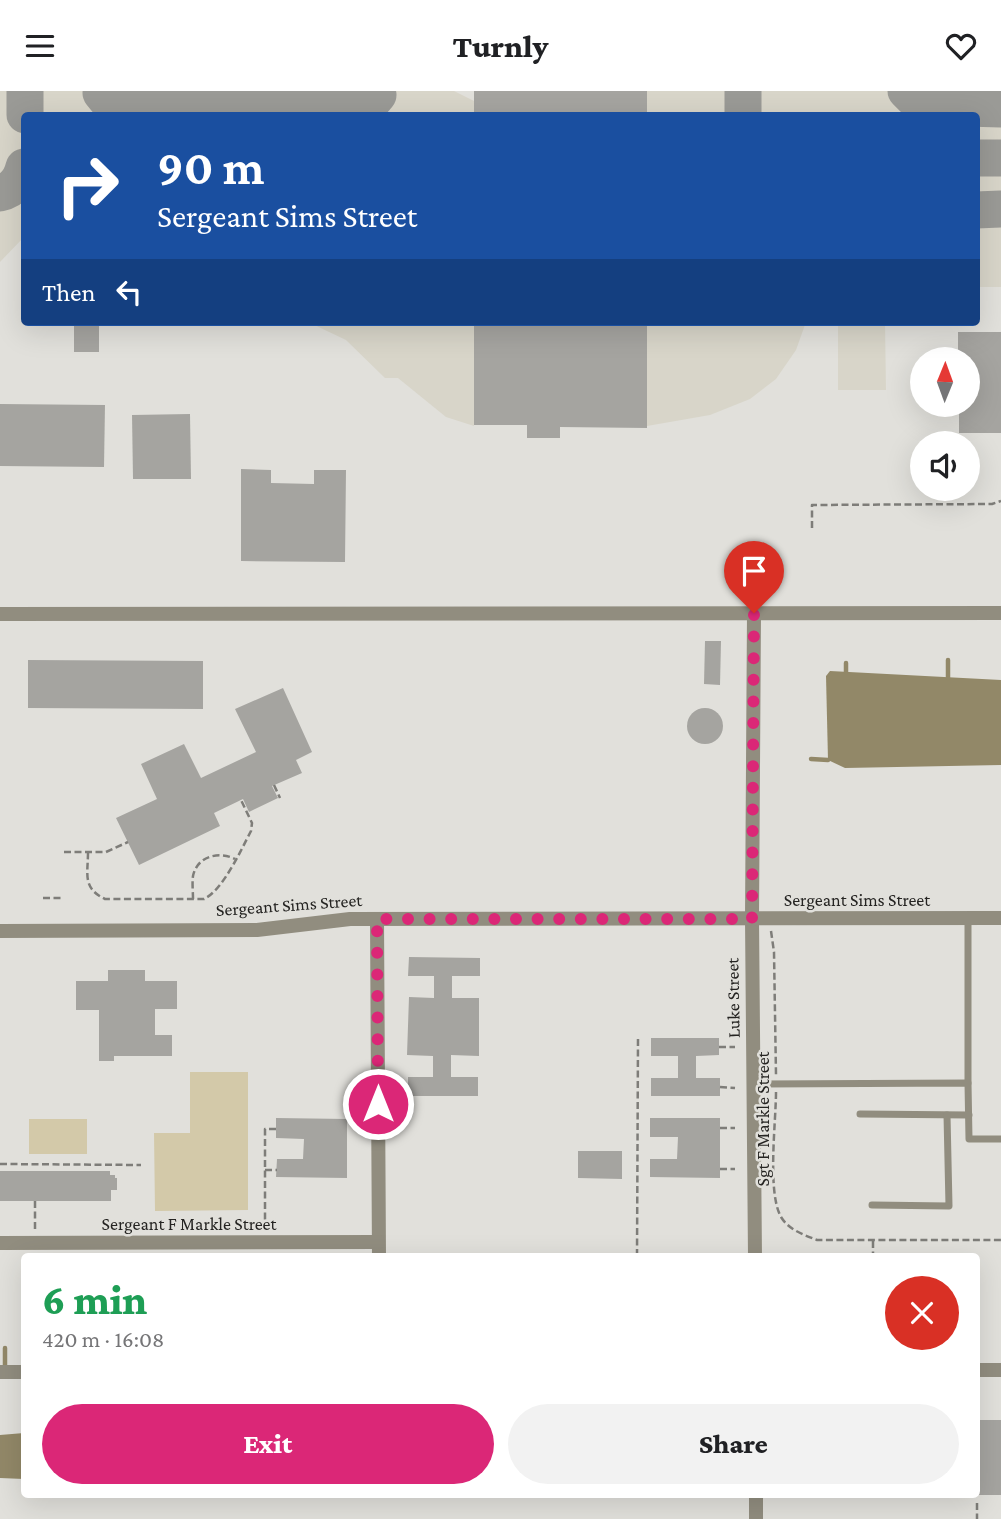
<!DOCTYPE html>
<meta charset="utf-8">
<style>
body{margin:0;font-family:"Crimson Pro",serif;background:#f2f2f2;color:#202124;height:100vh;display:flex;flex-direction:column;font-size:26px;white-space:nowrap}
*{box-sizing:border-box;margin:0}
p{font-size:23px;color:#757577}
.icon{flex:none;width:38px;height:38px;fill:none;stroke:currentColor;stroke-width:2;stroke-linecap:round;stroke-linejoin:round}
.map{position:relative;flex:1;overflow:hidden}
.details{position:absolute;left:21px;top:1162px;width:959px;height:245px;display:flex;flex-direction:column;background:#fff;border-radius:7px;box-shadow:0 7px 28px #0002}
.details>*{flex:none}
.banner{position:absolute;left:21px;top:21px;width:959px;height:214px;border-radius:7px;box-shadow:0 7px 28px #0002;background:#1a4fa0;color:#fff;overflow:hidden}
.needle{width:46px;rotate:1deg}
.buttons{position:absolute;left:910px;top:256px;display:grid;gap:14px}
.buttons a{display:grid;place-items:center;width:70px;height:70px;border-radius:50%;background:#fff;box-shadow:0 7px 28px #0002;font-size:35px}
.pin{position:absolute;display:grid;place-items:center;width:60px;height:60px;color:#fff;margin:-72px -30px;border-radius:50% 50% 50% 0;rotate:-45deg;box-shadow:0 0 7px #0007}
.pin .icon{rotate:45deg}
.me{position:absolute;width:77px;margin:-38px;rotate:0deg;stroke-linejoin:round;filter:drop-shadow(0 0 5px #0008)}
.turn{display:flex;align-items:center;gap:24px;height:147px;padding:0 21px;font-size:32px}
.turn .icon{width:91px;height:91px;stroke-width:2.5}
.turn b{display:block;font-size:49px;line-height:60px}
.then{display:flex;align-items:center;height:66px;padding:0 21px;background:#0003;gap:14px;font-size:26px}
.round{display:grid;place-items:center;flex:none;width:74px;height:74px;border-radius:37px;background:#f2f2f2}
.headline{display:flex;align-items:center;justify-content:space-between;height:119px;padding:0 21px}
h1{font-size:42px;font-weight:800;line-height:52px;color:#1e9e55}
.action{display:flex;gap:14px;margin-top:auto;padding:14px 21px}
.action a{flex:1;height:80px;border-radius:42px;background:#db2777;color:#fff;font-size:28px;font-weight:800;line-height:80px;text-align:center}
.action a+a{background:#f2f2f2;color:#202124}
header{display:flex;justify-content:space-between;align-items:center;height:91px;padding:0 21px;background:#fff;font-size:32px;font-weight:800}
.map>svg:first-child{display:block}
</style>
<header><svg class="icon" aria-label="menu" viewBox="0 0 24 24"><path d="M4 6h16M4 12h16M4 18h16"/></svg>Turnly<svg class="icon" aria-label="heart" viewBox="0 0 24 24"><path d="M12 20l-8-8c-3-5 5-10 8-4 3-6 11-1 8 4z"/></svg></header>
<div class="map">
<svg width="1001" height="1428" viewBox="0 0 1001 1428">
<rect width="100%" height="100%" fill="#e1e0db"/>
<g fill="#d8d5c9">
<polygon points="0,0 454,0 474,10 474,24 24,24 24,146 0,171"/>
<polygon points="647,0 1001,0 1001,196 977,196 976,24 647,24"/>
<polygon points="308,231 474,231 474,335 446,326 398,287 385,287 346,249"/>
<polygon points="647,231 806,231 796,259 776,288 750,308 710,324 647,335"/>
<polygon points="838,231 885,231 886,299 838,299"/>
</g>
<g fill="#d3c9a9">
<polygon points="190,981 248,981 248,1119 155,1120 154,1042 190,1042"/>
<rect x="29" y="1028" width="58" height="35"/>
</g>
<g fill="#928868">
<polygon points="830,580 1001,589 1001,674 845,677 828,669 826,585"/>
<polygon points="24,1342 24,1388 0,1387 0,1344"/>
</g>
<g fill="none" stroke-linecap="round" stroke-linejoin="round">
<g stroke="#928868" stroke-width="4.5">
<polyline points="948,569 948,587"/>
<polyline points="846,572 846,581"/>
<polyline points="811,668 828,669"/>
<polyline points="5,1277 5,1257"/>
</g>
<g stroke="#9a9a96" stroke-width="37">
<polyline points="743,0 743,24"/>
<polyline points="906,0 917,11 930,16 1001,18"/>
<polyline points="101,2 110,13 181,14 193,3 200,11 209,15 273,14 280,11 286,3 292,12 301,15 366,14 372,11 378,4"/>
<polyline points="25,24 25,0"/>
<polyline points="976,67 1001,67"/>
<path d="M0 102C14 99 21 89 24 76"/>
<polyline points="976,119 1001,118"/>
</g>
</g>
<g fill="#a5a4a0">
<rect x="474" y="0" width="173" height="24"/>
<rect x="74" y="231" width="25" height="30"/>
<polygon points="474,231 647,231 647,337 560,336 560,347 527,347 527,334 474,334"/>
<polygon points="958,241 1001,241 1001,342 959,342 959,313 968,313 968,268 958,268"/>
<polygon points="0,313 105,314 104,376 0,375"/>
<polygon points="190,323 191,388 133,388 132,324"/>
<polygon points="241,378 271,379 271,392 314,393 314,379 346,379 345,471 241,470"/>
<polygon points="705,550 721,550 720,594 704,593"/>
<polygon points="28,569 203,570 203,618 28,617"/>
<polygon points="283,597 312,661 296,669 302,682 272,695 278,707 249,721 243,708 214,722 220,735 139,774 116,727 157,708 141,673 184,653 201,687 256,661 235,618"/>
<circle cx="705" cy="635" r="18"/>
<polygon points="409,866 480,867 480,885 452,885 452,907 479,907 479,965 451,964 451,986 478,986 478,1005 408,1005 408,986 433,986 433,965 407,964 409,906 434,907 434,885 408,885"/>
<polygon points="108,879 145,879 145,890 177,890 177,918 155,918 155,944 172,944 172,965 114,965 114,970 99,970 99,919 76,919 76,890 108,890"/>
<polygon points="651,947 719,947 719,964 696,965 696,987 720,987 720,1005 651,1005 651,987 678,987 678,965 651,965"/>
<polygon points="276,1027 347,1028 347,1087 276,1086 277,1068 303,1068 304,1048 276,1047"/>
<polygon points="650,1027 720,1027 720,1087 650,1086 650,1068 677,1068 678,1046 650,1046"/>
<polygon points="578,1060 622,1060 622,1088 578,1087"/>
<polygon points="0,1080 110,1080 110,1084 115,1084 115,1087 117,1087 117,1099 111,1099 111,1110 0,1110"/>
<rect x="976" y="1329" width="25" height="75"/>
</g>
<g fill="none" stroke-linecap="round" stroke-linejoin="round">
<g stroke="#7e7d79" stroke-width="2.5" stroke-dasharray="7 3.5" stroke-linecap="butt">
<polyline points="812,437 812,414 992,413 1001,410"/>
<polyline points="274,694 280,707"/>
<polyline points="64,761 106,761 128,751"/>
<path d="M88 761C88 783 82 797 105 808H204C223 799 241 759 251 740L252 732 241 709"/>
<polyline points="43,807 64,807"/>
<path d="M193 808C193 801 192 792 193 785 197 765 219 760 235 768"/>
<polyline points="771,840 774,861 776,984"/>
<polyline points="719,956 735,956"/>
<polyline points="720,996 735,997"/>
<path d="M776 1001C776 1031 767 1101 781 1126 789 1139 804 1144 817 1149H1001"/>
<polyline points="720,1037 735,1037"/>
<polyline points="0,1073 141,1074"/>
<polyline points="720,1078 735,1078"/>
<polyline points="265,1079 277,1079"/>
<polyline points="35,1110 35,1138"/>
<polyline points="265,1139 265,1038 276,1038"/>
<polyline points="873,1150 873,1166"/>
<polyline points="637,1165 638,948"/>
<polyline points="588,1166 637,1166"/>
<polyline points="977,1412 977,1428"/>
</g>
<g stroke="#918d7f" stroke-width="7">
<polyline points="968,992 968,827"/>
<polyline points="754,993 968,992 969,1048 1001,1048"/>
<polyline points="860,1023 969,1024"/>
<polyline points="872,1114 949,1115 947,1024"/>
</g>
<g stroke="#918d7f" stroke-width="14">
<polyline points="754,522 752,828 755,1166"/>
<polyline points="0,523 1001,522"/>
<polyline points="377,828 379,1166"/>
<polyline points="0,840 257,839 350,828 1001,827"/>
<polyline points="0,1152 378,1151"/>
<polyline points="976,1279 1001,1279"/>
<polyline points="0,1281 24,1281"/>
<polyline points="756,1428 756,1404"/>
</g>
</g>
<g fill="none" stroke-linecap="round" stroke-linejoin="round">
<polyline stroke="#db2777" stroke-width="12" stroke-dasharray="0 21.6" points="378,1013 377,828 752,828 754,522"/>
</g>
<g text-anchor="middle" stroke-width="5" stroke-linejoin="round" paint-order="stroke">
<g font-size="18" fill="#252422" stroke="#e1e0db">
<text x="857" y="815">Sergeant Sims Street</text>
<text transform="translate(289 814) rotate(-4)" y="6">Sergeant Sims Street</text>
<text transform="translate(733 907) rotate(-91)" y="6">Luke Street</text>
<text transform="translate(763 1028) rotate(-90)" y="6">Sgt F Markle Street</text>
<text x="189" y="1139">Sergeant F Markle Street</text>
</g>
</g>
</svg>
<div class="buttons">
<a><svg class="needle" viewBox="-14 -14 28 28"><path d="M0-13l5 13h-10z" fill="#e53935"/><path d="M0 13l5-13h-10z" fill="#757577"/></svg></a>
<a><svg class="icon" aria-label="sound" viewBox="0 0 24 24"><path d="M4 9h4l5-4v14l-5-4H4zM17 9q2 3 0 6"/></svg></a>
</div>
<div class="pin" style="left:754px;top:522px;background:#d93025"><svg class="icon" aria-label="arrive" viewBox="0 0 24 24"><path d="M6 21V4h12l-3 4 3 4H6"/></svg></div>
<svg class="me" style="left:378px;top:1013px" viewBox="-20 -20 40 40"><circle r="17" fill="#db2777" stroke="#fff" stroke-width="3"/><path d="M0-11L8 9 0 5-8 9z" fill="#fff"/></svg>
<div class="banner">
<div class="turn"><svg class="icon" aria-label="right" viewBox="0 0 24 24"><path d="M7 20v-9h11M14 6l5 5-5 5"/></svg><div><b>90 m</b>Sergeant Sims Street</div></div>
<div class="then">Then<svg class="icon" aria-label="left" viewBox="0 0 24 24"><path d="M17 20v-9H6M10 6l-5 5 5 5"/></svg></div>
</div>
<section class="details">
<div class="headline"><div><h1>6 min</h1><p>420 m · 16:08</p></div><a class="round" style="background:#d93025;color:#fff"><svg class="icon" aria-label="close" viewBox="0 0 24 24"><path d="M6 6l12 12M18 6L6 18"/></svg></a></div>
<div class="action"><a>Exit</a><a>Share</a></div>
</section>
</div>
